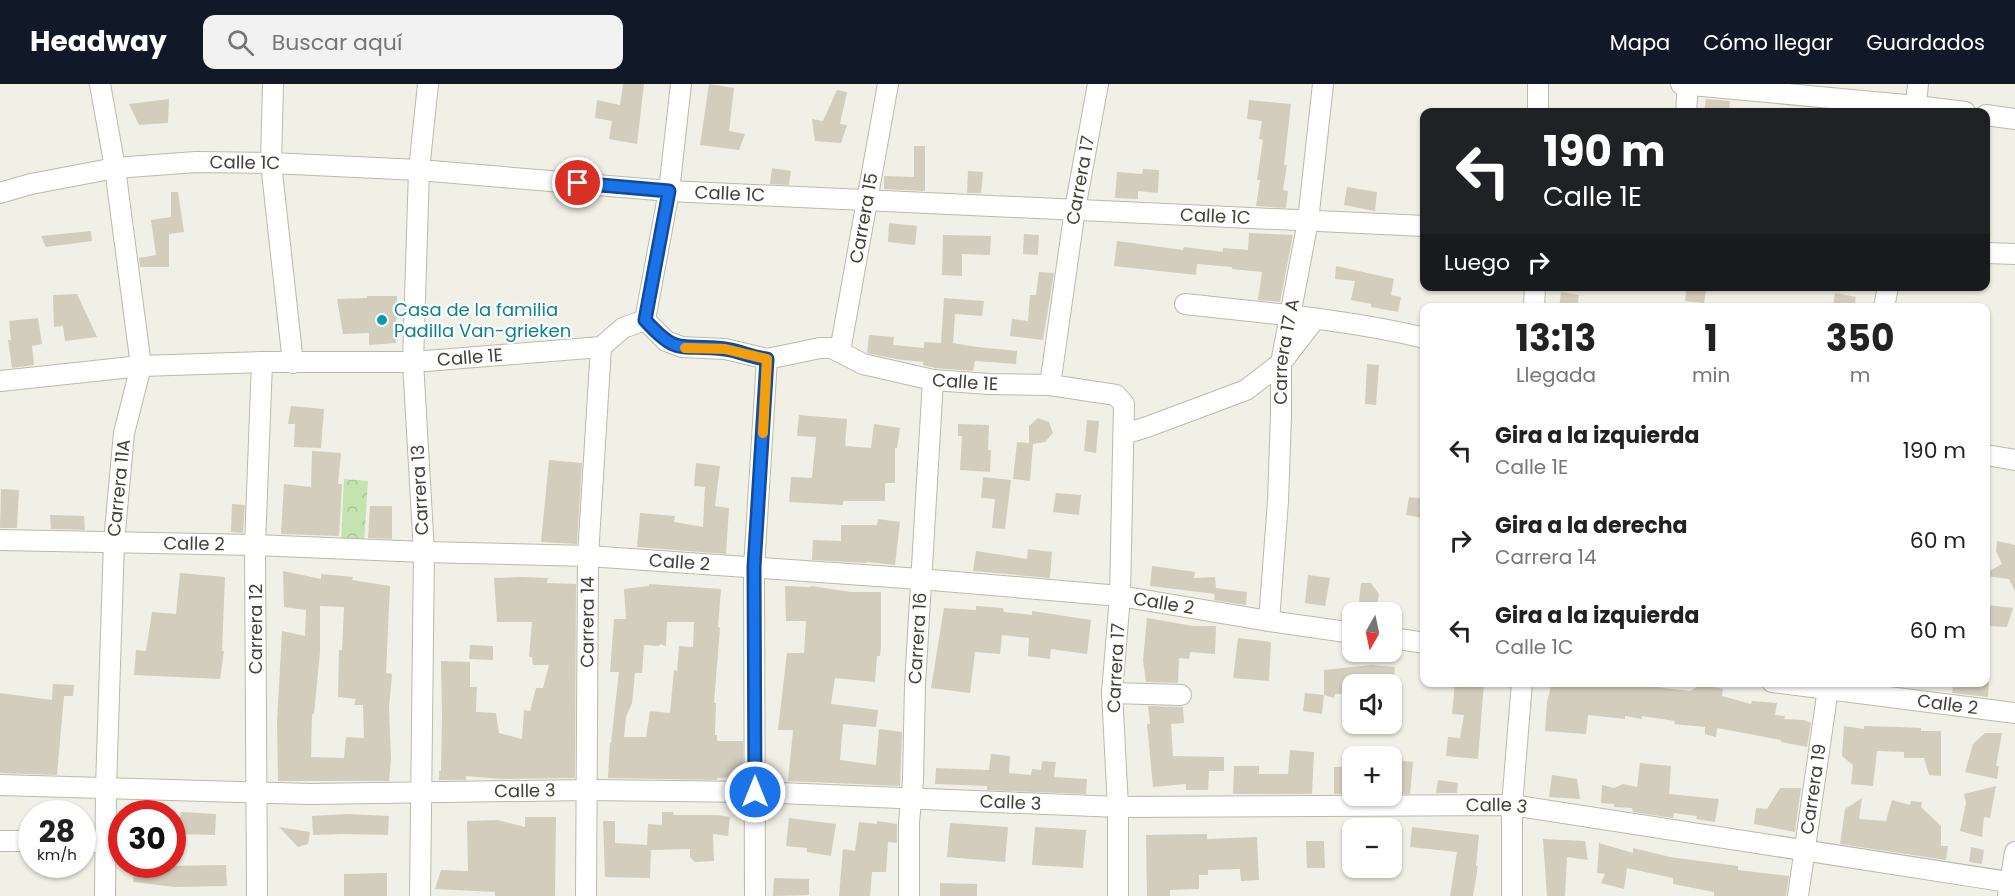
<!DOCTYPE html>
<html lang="es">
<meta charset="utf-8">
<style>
body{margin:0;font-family:Poppins,sans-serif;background:#f2f2f2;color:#222;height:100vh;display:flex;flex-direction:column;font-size:22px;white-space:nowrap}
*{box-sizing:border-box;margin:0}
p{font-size:20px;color:#767676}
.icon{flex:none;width:33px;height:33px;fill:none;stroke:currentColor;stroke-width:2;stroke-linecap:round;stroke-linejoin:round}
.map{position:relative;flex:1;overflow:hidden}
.sheet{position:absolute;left:1420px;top:219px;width:570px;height:384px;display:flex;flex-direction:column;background:#fff;border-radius:12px;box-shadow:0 2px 4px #0004}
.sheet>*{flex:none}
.top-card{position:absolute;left:1420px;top:24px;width:570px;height:183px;border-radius:12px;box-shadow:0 2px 4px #0004;background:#202124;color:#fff;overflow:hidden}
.needle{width:39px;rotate:189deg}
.tools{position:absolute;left:1342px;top:518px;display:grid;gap:12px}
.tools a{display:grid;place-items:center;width:60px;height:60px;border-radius:12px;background:#fff;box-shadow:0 2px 4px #0004;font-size:30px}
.speed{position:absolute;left:18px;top:716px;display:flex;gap:12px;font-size:30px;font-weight:700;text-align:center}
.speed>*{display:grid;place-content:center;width:78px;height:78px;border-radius:50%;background:#fff;box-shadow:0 2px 4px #0004;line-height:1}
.speed small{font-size:15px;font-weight:400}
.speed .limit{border:9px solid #d22;background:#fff;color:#111}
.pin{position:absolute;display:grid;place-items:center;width:51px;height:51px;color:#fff;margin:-26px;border:3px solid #fff;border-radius:50%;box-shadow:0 2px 6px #0007}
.me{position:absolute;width:66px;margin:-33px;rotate:0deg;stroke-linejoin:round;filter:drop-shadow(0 0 4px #0008)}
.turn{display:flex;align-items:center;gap:21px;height:126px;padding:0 24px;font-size:27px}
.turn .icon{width:78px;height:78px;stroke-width:2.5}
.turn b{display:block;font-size:42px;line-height:51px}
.then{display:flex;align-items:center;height:57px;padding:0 24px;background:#0003;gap:12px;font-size:22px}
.eta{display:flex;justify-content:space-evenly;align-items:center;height:102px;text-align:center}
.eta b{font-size:36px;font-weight:700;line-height:42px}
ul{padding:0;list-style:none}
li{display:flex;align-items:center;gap:18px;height:90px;padding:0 24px}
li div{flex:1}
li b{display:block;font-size:22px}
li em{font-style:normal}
header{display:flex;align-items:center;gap:36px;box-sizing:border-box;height:84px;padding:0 30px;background:#111827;color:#fff}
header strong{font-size:28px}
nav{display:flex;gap:33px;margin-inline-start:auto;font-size:21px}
.search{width:420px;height:54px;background:#f2f2f2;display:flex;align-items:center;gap:15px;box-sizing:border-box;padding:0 21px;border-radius:12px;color:#767676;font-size:22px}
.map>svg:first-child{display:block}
</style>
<header>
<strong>Headway</strong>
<div class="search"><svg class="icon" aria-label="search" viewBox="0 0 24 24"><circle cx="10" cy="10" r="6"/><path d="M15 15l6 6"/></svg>Buscar aquí</div>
<nav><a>Mapa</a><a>Cómo llegar</a><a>Guardados</a></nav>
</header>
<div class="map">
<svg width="2015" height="812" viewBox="0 0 2015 812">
<defs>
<pattern id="forest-crowns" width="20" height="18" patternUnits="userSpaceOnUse" patternTransform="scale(1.5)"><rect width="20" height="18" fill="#c4e3b1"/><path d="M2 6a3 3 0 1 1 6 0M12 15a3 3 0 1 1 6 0" fill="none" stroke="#aac499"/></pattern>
</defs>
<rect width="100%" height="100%" fill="#f1f0e6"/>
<polygon fill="url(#forest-crowns)" points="344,395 368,397 364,460 341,460"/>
<g fill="#d2cdbc" fill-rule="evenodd">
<polygon points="623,0 644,0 637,60 609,55 612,37 595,34 597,16 620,21"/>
<polygon points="709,0 734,4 729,47 745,50 739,66 700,61"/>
<polygon points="837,6 847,8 840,40 847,41 841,59 815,57 812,35 823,37"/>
<polygon points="169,15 168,39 139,41 129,20"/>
<polygon points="1706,15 1730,17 1729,28 1704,28"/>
<polygon points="1249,16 1291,20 1284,81 1287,81 1283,106 1288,107 1286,124 1256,122 1260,96 1257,96 1263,56 1259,55 1262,37 1247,35"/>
<polygon points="914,62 925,62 925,107 884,105 884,92 914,93"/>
<polygon points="772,84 791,87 789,101 770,100"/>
<polygon points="1143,85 1159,86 1158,109 1138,107 1138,115 1115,114 1117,88 1142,90"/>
<polygon points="968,87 983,88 981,109 967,109"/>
<polygon points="1347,103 1377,108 1375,127 1344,121"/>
<polygon points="171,108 178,108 184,148 169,150 169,183 140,183 139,174 156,171 151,136 171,133"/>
<polygon points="889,139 917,142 915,161 888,158"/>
<polygon points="91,147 92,157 46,163 41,152"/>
<polygon points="1249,149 1293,151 1280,218 1258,216 1262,188 1232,185 1232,183 1197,180 1196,191 1114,182 1117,157 1183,166 1184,163 1223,168 1223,164 1248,166"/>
<polygon points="1024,150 1039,151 1038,171 1023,170"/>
<polygon points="943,151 991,152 990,171 962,170 962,192 942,191"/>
<polygon points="1336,182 1394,195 1391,211 1401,213 1398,228 1371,223 1371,220 1351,216 1355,197 1335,195"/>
<polygon points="1039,188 1054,189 1043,256 1010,252 1012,235 1028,237 1030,211 1036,211"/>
<polygon points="1687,202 1707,202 1704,219 1685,217"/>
<polygon points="1561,208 1579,211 1577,224 1559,224"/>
<polygon points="1835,209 1856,213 1854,224 1833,220"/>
<polygon points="77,210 97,253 65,257 63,242 54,243 53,211"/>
<polygon points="367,212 397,212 396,259 369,261 369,249 343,250 337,215 367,214"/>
<polygon points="944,214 984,217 982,232 955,230 953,259 977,263 1017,267 1016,280 975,277 973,287 935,284 923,281 923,278 896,275 867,269 869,251 894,253 893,261 924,264 924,258 941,259"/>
<polygon points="38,234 42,260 32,262 34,281 12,284 8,256 11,256 9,237"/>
<polygon points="1367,280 1379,281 1376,321 1365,320"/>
<polygon points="291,322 324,325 321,364 294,363 295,340 288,340"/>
<polygon points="799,331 847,335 845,362 871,364 874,340 900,344 897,364 895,364 895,399 885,399 885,417 843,417 843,421 789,418 791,393 812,394 816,353 797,352"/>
<polygon points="1038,334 1049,338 1053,349 1045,358 1033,360 1030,397 1013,395 1017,358 1029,359 1029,342"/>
<polygon points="1087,336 1099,337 1096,369 1084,367"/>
<polygon points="958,340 989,341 988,366 991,366 990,388 960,386 962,352 958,352"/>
<polygon points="312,367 341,369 338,400 342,400 339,452 281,450 284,400 311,403"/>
<polygon points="549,376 582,379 577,460 541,458"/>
<polygon points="696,379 720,382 715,422 729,424 726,470 637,463 640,429 675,432 674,438 703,443 705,403 694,402"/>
<polygon points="983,393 1011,396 1005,445 992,444 995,415 981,414"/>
<polygon points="1,405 19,406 17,444 0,444"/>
<polygon points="1056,409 1081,411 1079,431 1053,428"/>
<polygon points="1409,413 1425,415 1425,434 1406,431"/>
<polygon points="232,420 245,421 243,449 231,448"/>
<polygon points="370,422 392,422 392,455 368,454"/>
<polygon points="50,431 84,432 85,446 51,445"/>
<polygon points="878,435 900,438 895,481 867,478 867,479 812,476 813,456 841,457 841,441 877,441"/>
<polygon points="1997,457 2015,461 2015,507 2009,495 1986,492 1986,489 2002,480 1996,467"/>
<polygon points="1028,465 1052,468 1050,494 973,487 976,467 1027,475"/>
<polygon points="1152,482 1195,488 1194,494 1215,493 1216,504 1247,508 1246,521 1214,516 1215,510 1150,502"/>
<path d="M283 487 321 495V490L353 493 352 496 390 502 386 589 392 590 389 624 391 675 389 697H278L277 638 282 547 305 552 306 526 284 523ZM320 522 344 523 342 566H339L338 613 356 615 354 621H363L364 654 346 653 344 674 311 673 312 630H314L320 568Z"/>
<polygon points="180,489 225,493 222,567 224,567 220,595 134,591 136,566 146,567 152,528 176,530"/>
<polygon points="1308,491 1330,494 1325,522 1305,519"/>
<polygon points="521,493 548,494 547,499 576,500 575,694 501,695 466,692 466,696 439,696 439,687 441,687 442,633 441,577 470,578 470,603 477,603 476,628 496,629 499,649 522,655 524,626 530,627 536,604 543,604 549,581 533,581 532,573 529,573 532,538 497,538 494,494"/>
<polygon points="1361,499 1371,499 1379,510 1376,528 1358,526"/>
<path d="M649 500 721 505 718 543 720 544 714 619H716L715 651H717V657H743V693L717 694V696L608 694 610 659H611L619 588H610L614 535H626L624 505 649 502ZM667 538H694L693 563 679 562 677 587 674 586 670 629 650 627 646 653H624L626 633 632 619 635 589H642L644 561 659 562 660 560 666 562Z"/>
<polygon points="785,502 811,503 811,502 851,508 881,508 881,562 880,572 877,572 875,598 835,594 831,620 878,626 876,643 843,640 840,676 876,681 879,645 902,648 900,702 788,697 793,646 778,646 787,569 804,569 806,537 786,537"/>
<polygon points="1986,521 2013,524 2007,543 1986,542"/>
<polygon points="976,522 1003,524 1004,528 1032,531 1032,527 1091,536 1087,570 1051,565 1050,575 1028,572 1029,554 1002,551 1000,570 975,568 970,609 931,604 944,524 976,526"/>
<polygon points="1147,534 1193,542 1216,542 1215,570 1190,568 1189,575 1179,574 1178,599 1146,598 1143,576"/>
<polygon points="1238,554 1271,558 1269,597 1233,594"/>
<polygon points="470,561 493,562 493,576 469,575"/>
<polygon points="1371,581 1395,583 1393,600 1346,600 1347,610 1335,610 1334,614 1324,611 1324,586"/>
<polygon points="1455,598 1484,598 1478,675 1446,672 1448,653 1460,654 1464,631 1452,630"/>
<polygon points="1552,598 1612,598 1690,607 1702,600 1723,605 1722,612 1751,620 1752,617 1777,619 1775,631 1785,632 1784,635 1804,636 1811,639 1807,663 1781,658 1781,656 1717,644 1716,653 1705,650 1705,643 1674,640 1675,637 1642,632 1642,635 1625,632 1625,635 1588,631 1586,650 1545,647 1547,618"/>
<polygon points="1954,598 1989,598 1988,613 1952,609"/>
<polygon points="53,600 74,601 73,612 64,612 57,691 0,689 0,609 52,616"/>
<polygon points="1305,609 1324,611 1322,630 1303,627"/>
<polygon points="1148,622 1183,623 1184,639 1171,640 1173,672 1224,673 1224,687 1209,687 1208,706 1186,706 1186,700 1153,703 1147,640 1150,640"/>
<polygon points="1844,642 1864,645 1864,642 1899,643 1921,644 1921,647 1941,647 1941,692 1929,691 1924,674 1904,674 1904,668 1877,667 1873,702 1851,700 1853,681 1842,672"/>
<polygon points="1985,649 2002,649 1996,682 1999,682 1997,695 1965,688 1973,660"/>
<polygon points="1290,666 1314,668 1312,710 1233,710 1234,682 1259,682 1259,690 1288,690"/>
<polygon points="991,670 1010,672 1009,689 1031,691 1032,685 1041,686 1042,677 1056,678 1054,693 1087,695 1086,710 987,706 987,702 935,700 936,684 989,686"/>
<polygon points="1392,676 1413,678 1410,710 1392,710"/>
<polygon points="1640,679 1671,682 1669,710 1719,715 1715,738 1696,735 1697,732 1674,729 1673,734 1633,728 1632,724 1614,723 1614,720 1601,719 1602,701 1614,704 1623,700 1637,703"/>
<rect x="1334" y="683" width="19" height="27"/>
<polygon points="1552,691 1577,695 1580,715 1549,713"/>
<polygon points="1438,696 1458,699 1457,709 1436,709"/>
<polygon points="1996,702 1990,734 1984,733 1982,753 1960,747 1966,719 1964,710"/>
<polygon points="1780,704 1801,704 1795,748 1754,740 1756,724 1767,725"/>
<polygon points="1862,714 1859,735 1886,737 1892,716 1910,721 1911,717 1922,718 1921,723 1941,742 1941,762 1948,762 1946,776 1840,760 1845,725"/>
<polygon points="181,728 216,730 215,751 172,750 172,734 180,734"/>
<polygon points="662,728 673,728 674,731 718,731 730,733 728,752 713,750 714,777 695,778 690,773 690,765 651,766 650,794 605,793 603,737 615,737 615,759 647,761 648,740 662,741"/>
<polygon points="347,730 389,732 388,751 343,750 313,751 312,732"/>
<polygon points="525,733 556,733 555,812 495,812 495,808 435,805 441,786 468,787 467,737 497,736 525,743"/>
<polygon points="789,734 836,740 831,772 807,768 807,764 786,762"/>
<polygon points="877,737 897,740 897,759 888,758 886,788 872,788 870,812 839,812 843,765 855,767 859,738 877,740"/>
<polygon points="950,739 1008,743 1005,778 947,773"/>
<polygon points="279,743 310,748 308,760 298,763"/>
<polygon points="1035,743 1086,746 1083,784 1032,781"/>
<polygon points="1412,743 1479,751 1476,782 1478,782 1473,812 1450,812 1457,768 1410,763"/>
<polygon points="1207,750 1207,755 1257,753 1259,796 1241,797 1240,785 1208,786 1208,791 1199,791 1199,805 1170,806 1170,812 1147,812 1146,751"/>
<polygon points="1543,755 1585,757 1588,776 1567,773 1565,812 1547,812"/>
<polygon points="1306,757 1324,757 1325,784 1307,784"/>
<polygon points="1599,759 1633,769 1633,764 1670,773 1738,782 1738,786 1789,792 1786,812 1714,812 1714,808 1673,800 1673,794 1627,784 1624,805 1601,799 1605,790 1597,789"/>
<polygon points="1971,763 1984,766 1982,780 1969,778"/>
<polygon points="135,780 160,780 160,782 226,781 227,802 175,803 133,798"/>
<polygon points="387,789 387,812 344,812 344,790"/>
<polygon points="774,794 809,795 809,811 773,812"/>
<polygon points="940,799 977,800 977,812 940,812"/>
</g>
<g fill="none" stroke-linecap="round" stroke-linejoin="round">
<g stroke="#bcb9a9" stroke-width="22">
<g id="minor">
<polyline points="100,0 115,84 141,282 124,349 114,458 106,703 105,812"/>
<polyline points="273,0 271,79 293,279"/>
<polyline points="1681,0 1916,22 1965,28"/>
<polyline points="1538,28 1538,0"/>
<polyline points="1686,28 1688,1"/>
<polyline points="1915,28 1918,0"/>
<polyline points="1986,31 2015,35"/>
<path id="s1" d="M0 109 31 100 115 84 196 78 271 79 419 86 669 107 1425 142"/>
<polyline points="1986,169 2015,170"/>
<path d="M1185 220C1265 229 1347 235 1425 254"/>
<polyline points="1534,224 1535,202"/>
<polyline points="1884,224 1888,202"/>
<path id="s2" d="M645 236 666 257 682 263 725 265 767 275 820 264H832L863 280 933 296 989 300 1050 301 1116 311 1124 320 1120 512 1112 609 1118 723V812"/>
<polyline points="645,236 669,107 681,0"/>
<path id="s3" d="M840 267 888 0"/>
<path id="s4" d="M0 297 141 282 262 278H413L601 263 623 244 645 236"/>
<path id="s5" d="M1050 301 1075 125 1098 0"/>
<polyline points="1124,350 1147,343 1246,306 1281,279 1315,235"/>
<polyline points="1986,371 2015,376"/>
<path id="s6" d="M0 456 255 461 424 468 588 472 920 495 1120 512 1269 537 1353 549"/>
<path id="s7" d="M1269 537 1278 417 1281 331V279L1308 137 1323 0"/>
<polyline points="1392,554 1425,559"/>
<path id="s8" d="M1772 598 2015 629"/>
<polyline points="1112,609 1181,611"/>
<path id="s9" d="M0 701 310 710 587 706 755 708 1118 723 1512 721 2015 799"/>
<polyline points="0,757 32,757"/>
<polyline points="82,758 105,758"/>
<polyline points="257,812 255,461 262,278"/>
<polyline points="420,812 424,468 413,278 419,86 428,0"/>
<path id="s10" d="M586 812 588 472 601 263"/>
<polyline points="755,812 754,483 767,275"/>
<path id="s11" d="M909 812V738L913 696 915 601 933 296"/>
<polyline points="1512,812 1512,721 1522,598"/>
<path id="s12" d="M1798 812 1829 598"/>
<polyline points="2008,812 2015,768"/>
</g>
</g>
<use href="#minor" stroke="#fff" stroke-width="20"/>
</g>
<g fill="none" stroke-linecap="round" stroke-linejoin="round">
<g stroke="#114b97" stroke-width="15">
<path id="route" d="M578 99 669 107 645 236C679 274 681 259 725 265 740 267 753 274 767 275L754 483 755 708"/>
</g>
<use href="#route" stroke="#1a73e8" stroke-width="10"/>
<polyline stroke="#f59e0b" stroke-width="10" points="685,264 725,265 767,275 763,349"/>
</g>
<circle fill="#0f9aa8" stroke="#fff" stroke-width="2" cx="382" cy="236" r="6"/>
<g text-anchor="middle" stroke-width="4.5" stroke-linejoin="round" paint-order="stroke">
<g font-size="18" fill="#434036" stroke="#fff">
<text dy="6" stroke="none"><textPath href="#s1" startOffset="248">Calle 1C</textPath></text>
<text dy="6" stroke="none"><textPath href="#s5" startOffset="207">Carrera 17</textPath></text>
<text dy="6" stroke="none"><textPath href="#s1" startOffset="734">Calle 1C</textPath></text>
<text dy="6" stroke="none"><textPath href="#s1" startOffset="1220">Calle 1C</textPath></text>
<text dy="6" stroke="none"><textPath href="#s3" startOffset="135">Carrera 15</textPath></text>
<text dy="6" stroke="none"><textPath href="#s7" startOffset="270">Carrera 17 A</textPath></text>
<text dy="6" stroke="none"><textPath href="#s4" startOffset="471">Calle 1E</textPath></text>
<text dy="6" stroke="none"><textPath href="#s2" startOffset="338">Calle 1E</textPath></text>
<text transform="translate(119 404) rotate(-84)" y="6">Carrera 11A</text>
<text transform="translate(420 406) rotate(-93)" y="6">Carrera 13</text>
<text dy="6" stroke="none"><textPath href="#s6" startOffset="194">Calle 2</textPath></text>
<text dy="6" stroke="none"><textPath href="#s6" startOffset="680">Calle 2</textPath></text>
<text dy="6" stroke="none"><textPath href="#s6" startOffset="1166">Calle 2</textPath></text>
<text dy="6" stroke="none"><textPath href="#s10" startOffset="274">Carrera 14</textPath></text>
<text transform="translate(256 545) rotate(-90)" y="6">Carrera 12</text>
<text dy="6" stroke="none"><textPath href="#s11" startOffset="258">Carrera 16</textPath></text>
<text transform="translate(1116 584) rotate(-87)" y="6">Carrera 17</text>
<text dy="6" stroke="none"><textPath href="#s8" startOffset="177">Calle 2</textPath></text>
<text dy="6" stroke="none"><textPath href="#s12" startOffset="108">Carrera 19</textPath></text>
<text dy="6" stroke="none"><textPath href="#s9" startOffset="525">Calle 3</textPath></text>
<text dy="6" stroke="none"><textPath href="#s9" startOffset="1011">Calle 3</textPath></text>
<text dy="6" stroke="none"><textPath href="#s9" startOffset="1497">Calle 3</textPath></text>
</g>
<g font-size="18" fill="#0d838f" stroke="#fff" text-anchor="start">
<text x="394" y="232">Casa de la familia<tspan x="394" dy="21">Padilla Van-grieken</tspan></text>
</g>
</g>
</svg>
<div class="tools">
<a><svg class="needle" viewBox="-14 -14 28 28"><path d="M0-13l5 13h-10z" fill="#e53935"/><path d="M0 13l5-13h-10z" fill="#767676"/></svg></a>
<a><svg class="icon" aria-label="sound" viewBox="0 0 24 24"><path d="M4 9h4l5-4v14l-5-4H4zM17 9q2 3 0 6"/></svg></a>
<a>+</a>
<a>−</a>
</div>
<div class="speed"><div>28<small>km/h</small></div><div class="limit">30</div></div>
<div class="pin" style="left:578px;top:99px;background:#d93025"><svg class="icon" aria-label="arrive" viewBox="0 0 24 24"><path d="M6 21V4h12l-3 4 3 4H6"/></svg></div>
<svg class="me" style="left:755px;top:708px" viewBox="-20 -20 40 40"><circle r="17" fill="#1a73e8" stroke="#fff" stroke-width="3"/><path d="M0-11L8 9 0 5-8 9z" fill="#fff"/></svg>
<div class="top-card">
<div class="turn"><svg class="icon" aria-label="left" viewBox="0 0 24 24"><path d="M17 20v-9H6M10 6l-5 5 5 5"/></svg><div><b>190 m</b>Calle 1E</div></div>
<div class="then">Luego<svg class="icon" aria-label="right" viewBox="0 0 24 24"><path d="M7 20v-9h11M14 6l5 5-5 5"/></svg></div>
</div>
<section class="sheet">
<div class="eta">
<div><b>13:13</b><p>Llegada</p></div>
<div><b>1</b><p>min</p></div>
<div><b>350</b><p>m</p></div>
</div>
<ul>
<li><svg class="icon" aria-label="left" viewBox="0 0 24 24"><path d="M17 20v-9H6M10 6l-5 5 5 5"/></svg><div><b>Gira a la izquierda</b><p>Calle 1E</p></div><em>190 m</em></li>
<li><svg class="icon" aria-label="right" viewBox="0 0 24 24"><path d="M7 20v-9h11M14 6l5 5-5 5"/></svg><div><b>Gira a la derecha</b><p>Carrera 14</p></div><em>60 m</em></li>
<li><svg class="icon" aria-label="left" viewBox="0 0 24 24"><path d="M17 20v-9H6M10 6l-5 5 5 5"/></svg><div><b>Gira a la izquierda</b><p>Calle 1C</p></div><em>60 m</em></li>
</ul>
</section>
</div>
